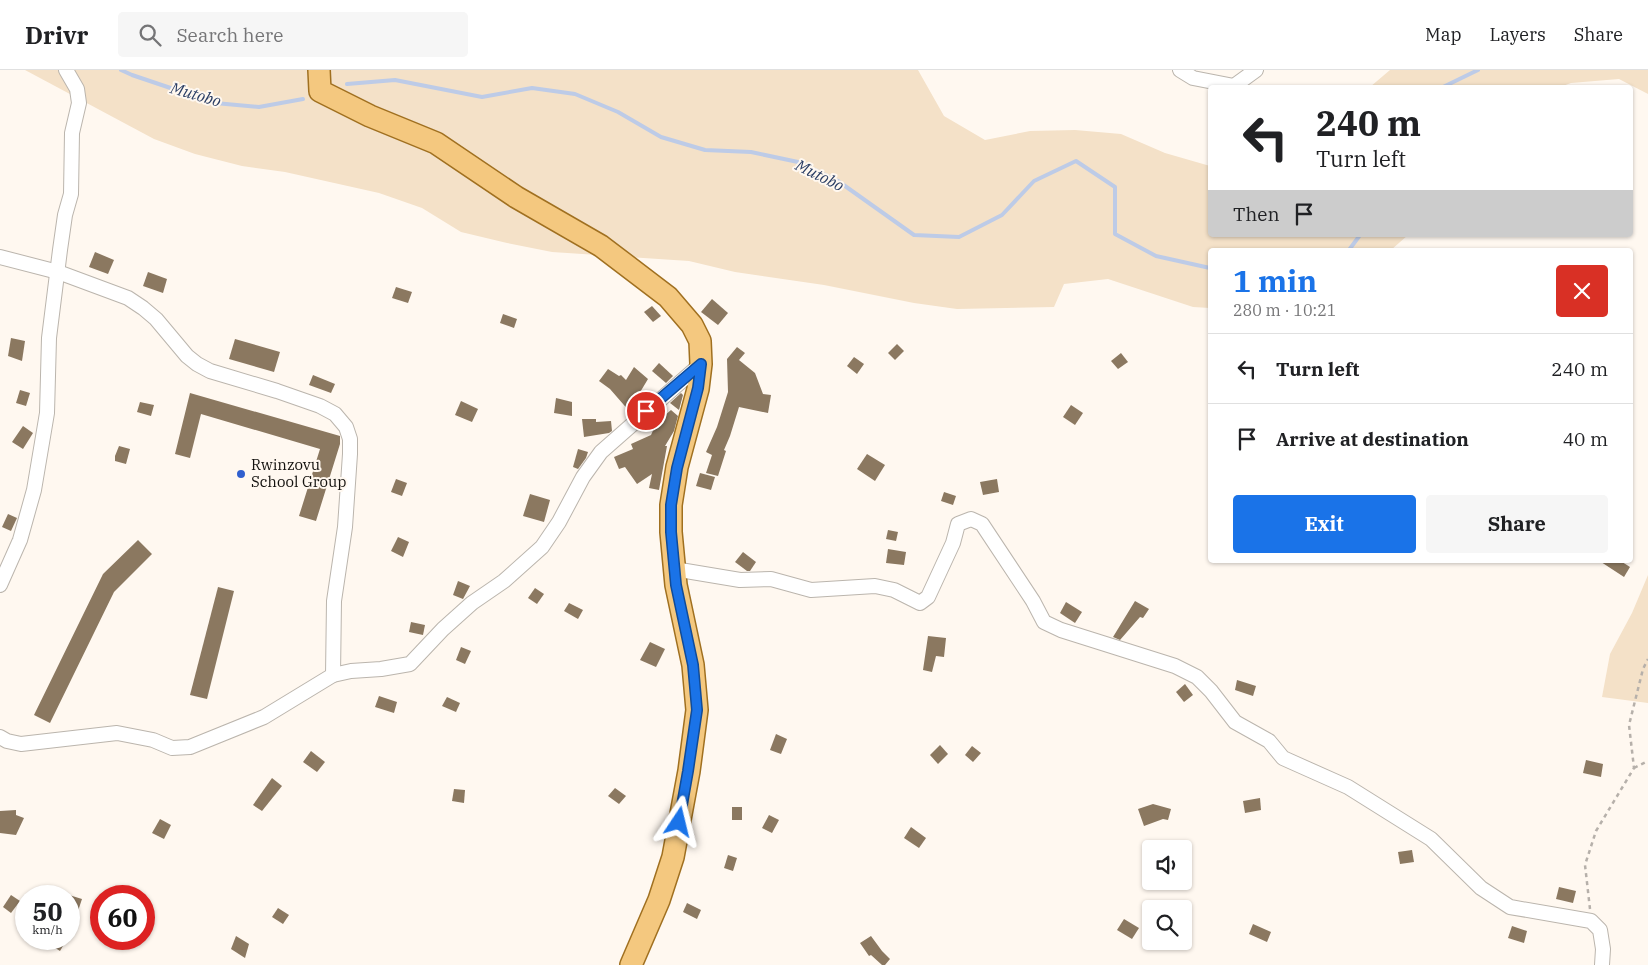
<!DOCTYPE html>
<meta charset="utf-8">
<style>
body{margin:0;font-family:"IBM Plex Serif",serif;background:#f6f6f6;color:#202124;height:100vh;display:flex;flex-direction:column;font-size:19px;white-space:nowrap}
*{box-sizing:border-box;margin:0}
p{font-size:16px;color:#757577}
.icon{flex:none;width:28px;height:28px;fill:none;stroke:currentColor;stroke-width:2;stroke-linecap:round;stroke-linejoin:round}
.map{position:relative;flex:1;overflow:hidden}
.side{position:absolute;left:1208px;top:178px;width:425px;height:315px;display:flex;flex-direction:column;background:#fff;border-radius:5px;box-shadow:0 1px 4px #0004}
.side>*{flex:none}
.hud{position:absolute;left:1208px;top:15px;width:425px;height:152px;border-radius:5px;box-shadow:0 1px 4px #0004;background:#fff;color:#202124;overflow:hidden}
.fabs{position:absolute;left:1142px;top:770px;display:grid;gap:10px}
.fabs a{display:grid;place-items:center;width:50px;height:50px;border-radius:5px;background:#fff;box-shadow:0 1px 4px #0004;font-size:25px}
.speed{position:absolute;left:15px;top:815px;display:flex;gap:10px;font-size:25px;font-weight:700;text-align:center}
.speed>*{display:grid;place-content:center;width:65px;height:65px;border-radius:50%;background:#fff;box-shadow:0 1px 4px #0004;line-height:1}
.speed small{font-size:12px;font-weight:400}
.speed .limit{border:8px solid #d22;background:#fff;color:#111}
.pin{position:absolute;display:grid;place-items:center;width:42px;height:42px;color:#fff;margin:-21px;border:2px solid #fff;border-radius:50%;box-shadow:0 1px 5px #0007}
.me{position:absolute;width:55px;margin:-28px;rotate:10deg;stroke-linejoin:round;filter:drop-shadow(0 0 4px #0008)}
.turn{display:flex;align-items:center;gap:18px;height:105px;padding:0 25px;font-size:22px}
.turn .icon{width:65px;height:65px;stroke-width:2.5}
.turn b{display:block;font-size:35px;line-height:42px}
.then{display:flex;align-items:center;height:48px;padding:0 25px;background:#0003;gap:10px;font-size:19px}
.round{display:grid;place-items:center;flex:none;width:52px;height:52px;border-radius:5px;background:#f6f6f6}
.head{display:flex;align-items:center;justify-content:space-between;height:85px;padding:0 25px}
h1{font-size:30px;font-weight:800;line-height:38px;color:#1a73e8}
.cta{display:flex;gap:10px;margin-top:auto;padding:10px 25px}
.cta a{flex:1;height:58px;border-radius:5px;background:#1a73e8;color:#fff;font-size:20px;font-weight:800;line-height:58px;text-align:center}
.cta a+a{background:#f6f6f6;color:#202124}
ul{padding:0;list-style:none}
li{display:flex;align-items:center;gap:15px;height:70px;padding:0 25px;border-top:1px solid #e0e0e0}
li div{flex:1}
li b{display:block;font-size:19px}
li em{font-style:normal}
header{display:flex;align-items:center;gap:30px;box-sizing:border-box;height:70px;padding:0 25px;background:#fff;border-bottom:1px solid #e0e0e0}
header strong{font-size:24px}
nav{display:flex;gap:28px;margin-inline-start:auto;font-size:18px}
.search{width:350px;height:45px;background:#f6f6f6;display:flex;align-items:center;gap:12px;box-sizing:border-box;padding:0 18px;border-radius:5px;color:#757577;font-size:19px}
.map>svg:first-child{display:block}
</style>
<header>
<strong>Drivr</strong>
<div class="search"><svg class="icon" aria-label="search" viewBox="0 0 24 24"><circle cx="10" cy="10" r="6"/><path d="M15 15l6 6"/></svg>Search here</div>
<nav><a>Map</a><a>Layers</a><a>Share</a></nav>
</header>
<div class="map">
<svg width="1648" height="895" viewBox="0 0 1648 895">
<rect width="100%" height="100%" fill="#fff8f0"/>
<g fill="#f4e1c8">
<polygon points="25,0 918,0 944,46 985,70 1030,61 1075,60 1121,64 1165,83 1210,96 1210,165 1408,165 1391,180 1210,180 1210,238 1193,237 1108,209 1064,214 1054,237 957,239 914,233 824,215 735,202 689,191 552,182 507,173 461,162 422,138 379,123 285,102 242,96 195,84 154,69"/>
<polygon points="1390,0 1648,0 1648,24 1619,9 1571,13 1557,18 1370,17"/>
<polygon points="1648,505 1648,633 1602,627 1610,584 1632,543"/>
</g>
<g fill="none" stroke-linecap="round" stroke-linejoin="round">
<g stroke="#bdcbe7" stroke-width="4">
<polyline points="121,0 132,5 215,33 259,37 303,29"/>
<polyline points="347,14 395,10 482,27 532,18 575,24 618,42 661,67 705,80 751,82 798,92 838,111 914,165 959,167 1002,145 1034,111 1076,91 1115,117 1115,164 1156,186 1210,198"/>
<polyline points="1441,18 1478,0"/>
<polyline points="1349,180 1360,165"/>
</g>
</g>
<g fill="#8b7860">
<polygon points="95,182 114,190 108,204 89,197"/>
<polygon points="148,202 167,209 163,223 143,216"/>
<polygon points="396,217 412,222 408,233 392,228"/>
<polygon points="712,229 728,243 718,255 701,242"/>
<polygon points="652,236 661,246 653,252 644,242"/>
<polygon points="503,244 517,249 514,258 500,253"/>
<polygon points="11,268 25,271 22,291 8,286"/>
<polygon points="235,269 280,282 274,302 229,289"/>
<polygon points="897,274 904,281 895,290 888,283"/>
<polygon points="737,277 745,283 739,290 755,303 763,324 771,325 768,343 739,337 730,366 724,380 726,381 718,406 706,403 712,385 706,382 717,357 728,322 727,289"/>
<polygon points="1121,283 1128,292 1118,299 1111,291"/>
<polygon points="854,287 864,294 857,304 847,296"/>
<polygon points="659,293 673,306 666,313 652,301"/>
<polygon points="634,297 648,309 639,324 644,332 630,342 610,319 599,311 608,299 619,306 621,305 626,310"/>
<polygon points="313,305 335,314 331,323 309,315"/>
<polygon points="20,320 30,323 26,336 16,333"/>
<polygon points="190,323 340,366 340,374 316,451 299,446 320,379 201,344 190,388 175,384"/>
<polygon points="681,323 683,325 679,340 670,333"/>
<polygon points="556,328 572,332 572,346 554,343"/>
<polygon points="461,331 478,339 472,352 455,345"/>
<polygon points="140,332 154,335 151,346 137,342"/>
<polygon points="1071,335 1083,343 1075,355 1063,347"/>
<polygon points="671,340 678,346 674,361 665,376 667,376 659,420 649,418 652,404 637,414 625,397 619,399 614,387 633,379 631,374 651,365 657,352"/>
<polygon points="582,349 596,349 596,352 611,351 612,361 609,363 584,367"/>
<polygon points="23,356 33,363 23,379 12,372"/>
<polygon points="119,376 130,379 126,394 115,391 115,386"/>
<polygon points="578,379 588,382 586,388 578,399 573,397"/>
<polygon points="867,384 885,395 875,411 857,399"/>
<polygon points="700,403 715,407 711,420 696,416"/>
<polygon points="396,409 407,413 402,426 391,422"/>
<polygon points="997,409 999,422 983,425 980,412"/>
<polygon points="944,422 956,426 953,435 941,431"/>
<polygon points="530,424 550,430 544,452 523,446"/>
<polygon points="8,444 17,448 11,461 2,457"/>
<polygon points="888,460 898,462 896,471 886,469"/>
<polygon points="398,467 409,472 403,487 391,481"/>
<polygon points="138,470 152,484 114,522 50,653 34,645 103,504"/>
<polygon points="888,479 906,482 904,495 886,493"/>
<polygon points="743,482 756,492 750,501 747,501 735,492"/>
<polygon points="1598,490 1619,490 1630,497 1624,507"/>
<polygon points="458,511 470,516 463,529 453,525"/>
<polygon points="218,517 234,521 207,629 190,625"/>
<polygon points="535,518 544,524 537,534 528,528"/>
<polygon points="1135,531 1149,539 1143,548 1140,547 1120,570 1113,567"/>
<polygon points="1066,532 1082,542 1075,553 1060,543"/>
<polygon points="569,533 583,540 578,549 564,541"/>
<polygon points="411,552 425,555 423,565 409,562"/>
<polygon points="928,566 946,568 944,587 936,586 932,602 923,600"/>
<polygon points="650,572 665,579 656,597 640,590"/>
<polygon points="461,577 471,581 465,594 456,590"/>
<polygon points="1237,610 1256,616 1253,626 1235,620"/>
<polygon points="1185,614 1193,625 1184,632 1176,622"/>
<polygon points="379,626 397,632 394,643 375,637"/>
<polygon points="447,627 460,633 456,642 442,636"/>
<polygon points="776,664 787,669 781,684 770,680"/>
<polygon points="940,675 948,684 938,694 930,685"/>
<polygon points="972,676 981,683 973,692 965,685"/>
<polygon points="311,681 325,692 317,702 303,692"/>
<polygon points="1586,690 1603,694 1601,707 1583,703"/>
<polygon points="272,708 282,716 262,741 253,735"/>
<polygon points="615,718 626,726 619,734 608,726"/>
<polygon points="454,719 465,720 464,733 452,731"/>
<polygon points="1260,728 1261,740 1245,743 1243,731"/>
<polygon points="1153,734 1171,739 1168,750 1163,749 1144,756 1138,739"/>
<rect x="732" y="737" width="10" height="13"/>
<polygon points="16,740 16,745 24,748 16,765 0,763 0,741"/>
<polygon points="769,745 779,750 772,763 762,758"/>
<polygon points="160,749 171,755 164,769 152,763"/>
<polygon points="911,757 926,768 919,778 904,768"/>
<polygon points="1412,780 1414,792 1400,794 1398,782"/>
<polygon points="728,785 737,788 733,801 724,798"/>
<polygon points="1559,817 1576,821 1573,833 1556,829"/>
<polygon points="11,825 20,831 11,843 3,837"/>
<polygon points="69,825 82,829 78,841 69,837"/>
<polygon points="687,833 701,840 697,849 683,842"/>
<polygon points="278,838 289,845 283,854 272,847"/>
<polygon points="1124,849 1139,858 1132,869 1117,860"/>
<polygon points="1253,854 1271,862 1267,872 1249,864"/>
<polygon points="1512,856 1527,861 1524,873 1508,868"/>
<polygon points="236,866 249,874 245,888 231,879"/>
<polygon points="871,866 882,881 890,889 885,895 882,895 871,885 869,886 860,873"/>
<polygon points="41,869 67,869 60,881"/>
</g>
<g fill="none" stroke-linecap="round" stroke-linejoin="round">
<g stroke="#bbb5ad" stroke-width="16">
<g id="minor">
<polyline points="1180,0 1193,8 1234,16 1256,0"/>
<polyline points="0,187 58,202 128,228 143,238 156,249 187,286 197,294 210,301 277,321 320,336 335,344 346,357 350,369 350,384 345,457 334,531 333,605"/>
<polyline points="674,499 740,510 771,509 811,520 875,516 894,520 920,533 928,527 953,473 958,454 971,449 982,454 1033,531 1044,552 1061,560 1175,596 1197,607 1211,621 1235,652 1269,671 1283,688 1348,717 1431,769 1481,818 1510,837 1591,851 1600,860 1603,879 1602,895"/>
<polyline points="0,515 20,470 34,420 47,343 49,268 60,180 65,145 71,124 72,63 79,33 77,19 66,0"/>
<polyline points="0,667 7,671 21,674 117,663 153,670 172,678 190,677 264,647 333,605 351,601 381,599 410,594 443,559 472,533 504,511 542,477 559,452 583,407 601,382 701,294"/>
</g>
</g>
<g stroke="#a07020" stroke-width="24">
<polyline id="primary" points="319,0 320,21 370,46 436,73 516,127 601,176 668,227 692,255 700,271 701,294 698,319 677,397 671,435 671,462 676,515 693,595 697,640 689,701 673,787 659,830 631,895"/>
</g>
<g stroke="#b6b0aa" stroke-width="2.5" stroke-dasharray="4 4" stroke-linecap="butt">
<polyline points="1634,698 1648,691"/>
<polyline points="1590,839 1585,795 1596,761 1634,698 1629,655 1643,599 1648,589"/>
</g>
<use href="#minor" stroke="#fff" stroke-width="14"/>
<use href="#primary" stroke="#f4c87f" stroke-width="21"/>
</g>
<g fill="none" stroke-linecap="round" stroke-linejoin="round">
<g stroke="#114b97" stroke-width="12">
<polyline id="route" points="646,341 701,294 698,318 677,398 671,435 671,462 676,515 693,595 697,640 688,701 679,752"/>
</g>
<use href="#route" stroke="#1a73e8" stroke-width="9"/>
</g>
<circle fill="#305fce" stroke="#fff8f0" stroke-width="2" cx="241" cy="404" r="5"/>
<g text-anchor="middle" stroke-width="4" stroke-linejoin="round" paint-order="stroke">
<g font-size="15" fill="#13110e" stroke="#fff8f0" text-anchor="start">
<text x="251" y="400">Rwinzovu<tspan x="251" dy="17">School Group</tspan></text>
</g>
<g font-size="16" font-style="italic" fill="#293c63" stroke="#fff8f0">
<text transform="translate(196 24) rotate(16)" y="6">Mutobo</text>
<text transform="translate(820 105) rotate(26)" y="6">Mutobo</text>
</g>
</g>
</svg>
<div class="fabs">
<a><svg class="icon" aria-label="sound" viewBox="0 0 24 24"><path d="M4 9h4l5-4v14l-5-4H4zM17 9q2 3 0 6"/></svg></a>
<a><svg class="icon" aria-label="search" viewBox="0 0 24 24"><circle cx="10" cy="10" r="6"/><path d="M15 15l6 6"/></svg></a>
</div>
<div class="speed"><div>50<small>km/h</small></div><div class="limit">60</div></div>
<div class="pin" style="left:646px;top:341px;background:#d93025"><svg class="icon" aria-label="arrive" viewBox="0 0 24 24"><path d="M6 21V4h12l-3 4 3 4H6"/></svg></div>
<svg class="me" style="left:679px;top:752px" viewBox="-20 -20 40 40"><path d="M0-17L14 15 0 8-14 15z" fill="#1a73e8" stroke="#fff" stroke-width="4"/></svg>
<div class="hud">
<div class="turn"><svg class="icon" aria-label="left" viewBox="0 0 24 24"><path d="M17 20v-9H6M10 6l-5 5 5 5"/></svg><div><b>240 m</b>Turn left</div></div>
<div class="then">Then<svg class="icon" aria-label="arrive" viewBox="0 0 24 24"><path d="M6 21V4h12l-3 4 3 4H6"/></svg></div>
</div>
<section class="side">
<div class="head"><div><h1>1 min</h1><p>280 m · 10:21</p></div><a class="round" style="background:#d93025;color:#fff"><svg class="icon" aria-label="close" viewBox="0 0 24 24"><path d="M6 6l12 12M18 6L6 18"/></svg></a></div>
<ul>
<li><svg class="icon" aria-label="left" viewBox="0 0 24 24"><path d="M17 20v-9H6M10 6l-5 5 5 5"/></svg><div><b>Turn left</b></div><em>240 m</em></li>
<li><svg class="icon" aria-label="arrive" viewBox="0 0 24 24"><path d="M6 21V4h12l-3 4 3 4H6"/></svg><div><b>Arrive at destination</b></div><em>40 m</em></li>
</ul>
<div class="cta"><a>Exit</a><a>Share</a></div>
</section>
</div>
